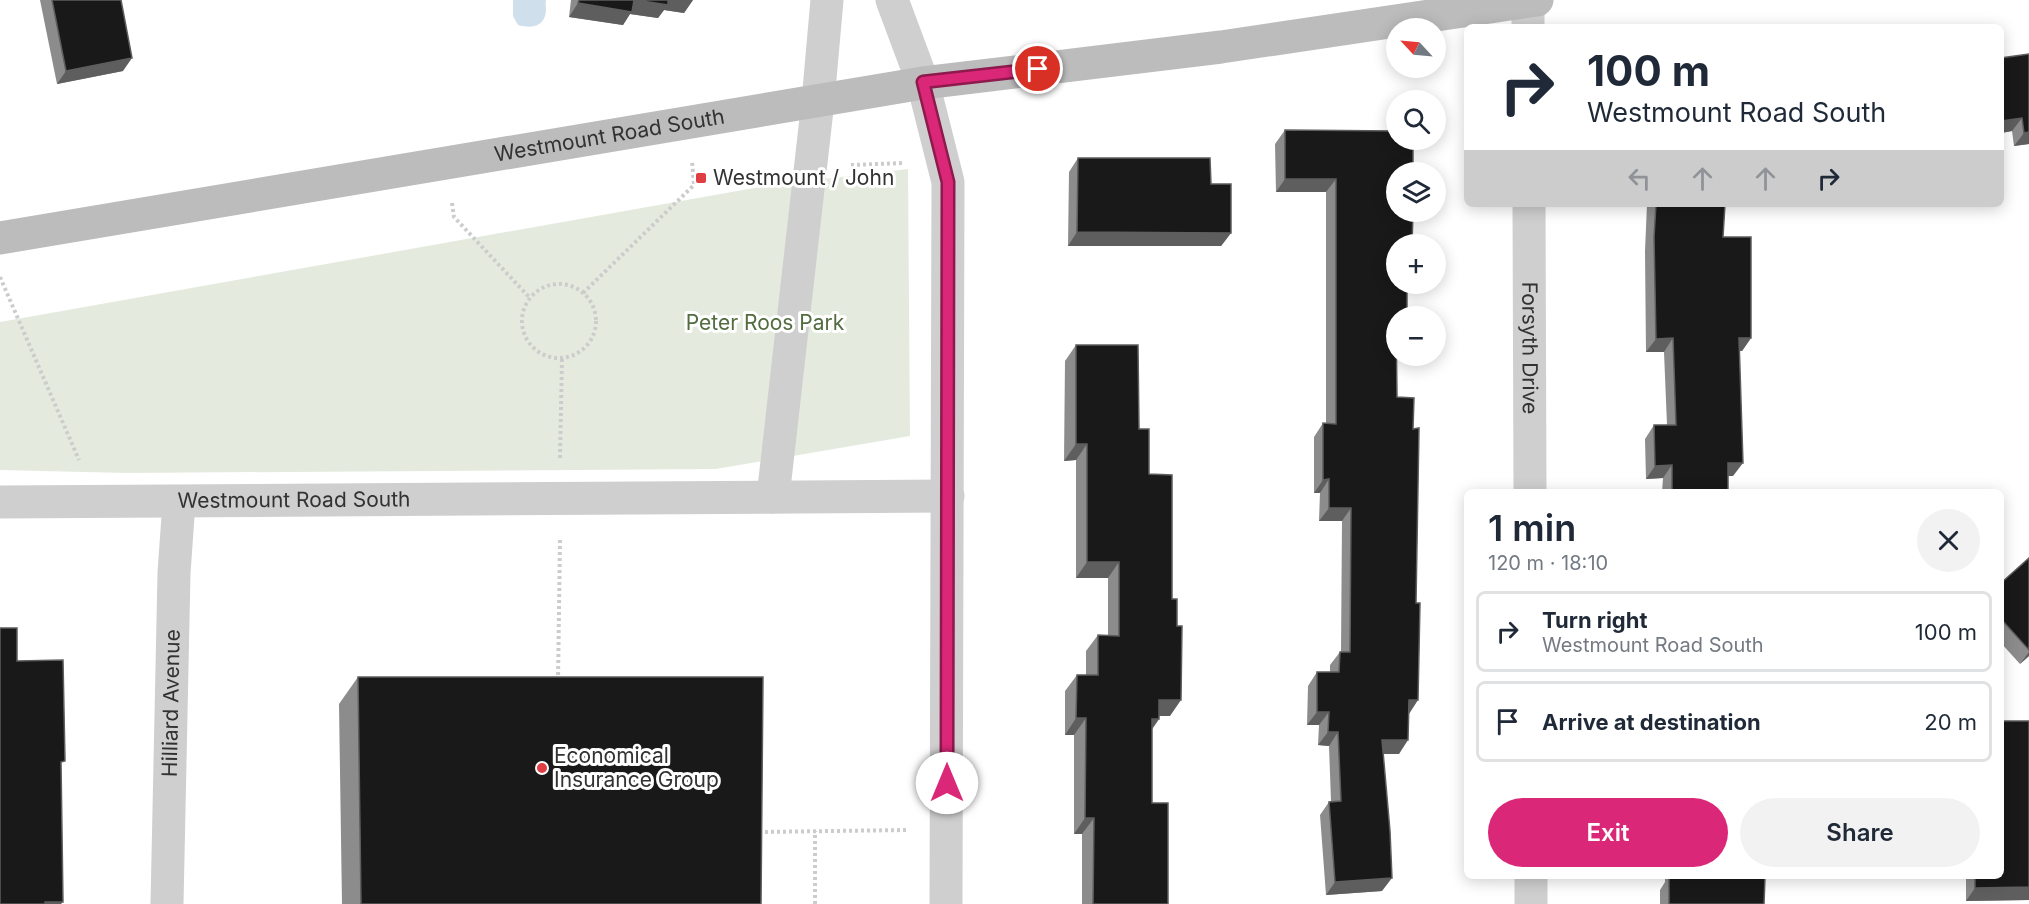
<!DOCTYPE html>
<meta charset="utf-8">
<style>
body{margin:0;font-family:Inter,sans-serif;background:#f2f2f3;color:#1f2937;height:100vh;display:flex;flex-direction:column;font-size:22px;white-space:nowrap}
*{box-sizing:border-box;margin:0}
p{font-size:20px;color:#747a83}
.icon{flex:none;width:33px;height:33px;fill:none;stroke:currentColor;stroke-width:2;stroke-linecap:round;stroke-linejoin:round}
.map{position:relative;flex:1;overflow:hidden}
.drawer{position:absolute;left:1464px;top:489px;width:540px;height:390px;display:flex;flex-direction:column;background:#fff;border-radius:9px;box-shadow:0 3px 15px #0003}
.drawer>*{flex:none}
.banner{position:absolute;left:1464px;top:24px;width:540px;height:183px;border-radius:9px;box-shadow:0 3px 15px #0003;background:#fff;color:#1f2937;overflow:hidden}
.needle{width:39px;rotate:296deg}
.tools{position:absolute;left:1386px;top:18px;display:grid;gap:12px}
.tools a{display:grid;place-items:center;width:60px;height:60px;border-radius:50%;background:#fff;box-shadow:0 3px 15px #0003;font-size:30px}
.pin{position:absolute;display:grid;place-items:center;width:51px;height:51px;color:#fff;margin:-26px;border:3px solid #fff;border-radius:50%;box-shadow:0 2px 6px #0007}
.me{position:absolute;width:66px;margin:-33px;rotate:0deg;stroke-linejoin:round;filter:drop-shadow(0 0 4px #0008)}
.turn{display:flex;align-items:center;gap:21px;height:126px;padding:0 24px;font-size:27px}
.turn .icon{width:78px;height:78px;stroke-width:2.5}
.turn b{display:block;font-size:42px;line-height:51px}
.lanes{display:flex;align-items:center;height:57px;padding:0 24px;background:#0003;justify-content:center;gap:30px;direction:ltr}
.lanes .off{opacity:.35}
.round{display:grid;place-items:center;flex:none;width:63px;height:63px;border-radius:32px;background:#f2f2f3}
.summary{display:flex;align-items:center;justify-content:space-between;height:102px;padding:0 24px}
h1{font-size:36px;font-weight:600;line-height:45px}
.button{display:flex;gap:12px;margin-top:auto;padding:12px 24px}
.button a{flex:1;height:69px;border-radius:36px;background:#db2777;color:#fff;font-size:24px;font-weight:600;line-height:69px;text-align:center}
.button a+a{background:#f2f2f3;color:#1f2937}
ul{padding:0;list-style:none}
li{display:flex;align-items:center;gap:18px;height:81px;margin:0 12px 9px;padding:0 12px;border:3px solid #e0e1e3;border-radius:9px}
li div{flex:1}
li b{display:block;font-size:22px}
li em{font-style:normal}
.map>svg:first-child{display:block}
</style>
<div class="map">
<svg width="2029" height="904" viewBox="0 0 2029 904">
<rect width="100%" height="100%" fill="#fff"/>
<polygon fill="#e4ebde" points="908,169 910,436 716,469 127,473 0,470 0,322 765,186"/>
<path fill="#cfdfec" d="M513 0H546C545 5 547 11 545 16 541 28 529 28 518 25L513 16Z"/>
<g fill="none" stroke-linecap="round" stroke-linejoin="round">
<g stroke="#ccc" stroke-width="4" stroke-dasharray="3 3" stroke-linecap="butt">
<polyline points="851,165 904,163"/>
<polyline points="452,203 454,217 530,298"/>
<polyline points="0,277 79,460"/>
<circle cx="559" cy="321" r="37"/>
<polyline points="583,293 694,185 692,161"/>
<polyline points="560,458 562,359"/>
<polyline points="558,681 560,539"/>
<polyline points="759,832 907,830"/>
<polyline points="815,904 815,831"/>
</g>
<g stroke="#cfcfcf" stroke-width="33">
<polyline points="892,0 923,83 948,182 946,904"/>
<polyline points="1528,1 1528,27"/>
<path id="s1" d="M1529 204 1530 492"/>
<polyline points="773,497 818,101 827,0"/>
<path id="s2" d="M0 502 948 496"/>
<polyline points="1531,876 1531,904"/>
<path id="s3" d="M167 904 174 573 179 502"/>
</g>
<path stroke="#bcbcbc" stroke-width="33" id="s4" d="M0 238 923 83 1221 47 1537 0"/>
</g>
<g fill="#8c8c8c">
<polygon points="40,0 121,0 123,71 57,84"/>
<polygon points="571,0 693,0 684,13 664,10 658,18 630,14 623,25 569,17"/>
<polygon points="2029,54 2029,144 2014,146 2012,131 2001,133 2001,58"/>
<polygon points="1285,130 1396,131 1397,397 1409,714 1399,754 1383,754 1382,891 1326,895 1320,815 1329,802 1331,801 1329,746 1318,745 1319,725 1307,725 1308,686 1317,672 1330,672 1330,665 1340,652 1341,652 1342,521 1319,521 1320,493 1314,493 1314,437 1323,423 1326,423 1326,192 1276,192 1275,144"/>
<polygon points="1078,158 1211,184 1231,233 1221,246 1068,246 1069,172"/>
<polygon points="1647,204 1725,204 1723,237 1751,338 1742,351 1740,351 1733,476 1728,476 1728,492 1662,492 1663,478 1646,479 1645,439 1654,425 1667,425 1664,352 1646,352 1645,251"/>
<polygon points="1076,345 1139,429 1149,474 1170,716 1159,716 1159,719 1152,729 1152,803 1168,904 1082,904 1082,834 1074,834 1074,735 1065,735 1065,691 1077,675 1086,675 1086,651 1098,635 1108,636 1108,578 1076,578 1076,460 1064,461 1065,361"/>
<polygon points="2029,558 2029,656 2020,664 2001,643 2001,583"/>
<polygon points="358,677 761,904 342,904 339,704"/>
<polygon points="1665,876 1728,876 1764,904 1660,904 1660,890 1665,882"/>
<polygon points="1966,876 2001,876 2029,900 1966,901"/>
</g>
<g fill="#5e5e5e">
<polygon points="634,0 693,0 684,13 664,10 658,18 630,14 623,25 569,17 578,3"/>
<polygon points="132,58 123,71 57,84 66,71"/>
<polygon points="2022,118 2012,131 2001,133 2001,121"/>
<polygon points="2029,132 2029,144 2014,146 2024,133"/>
<polygon points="1285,179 1336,179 1326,192 1276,192"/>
<polygon points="1077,232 1231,233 1221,246 1068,246"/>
<polygon points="1673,338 1664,352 1646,352 1656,339"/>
<polygon points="1739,338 1751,338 1742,351 1730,351"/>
<polygon points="1076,444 1087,444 1076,460 1064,461"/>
<polygon points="1728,463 1743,463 1733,476 1719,476"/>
<polygon points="1672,465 1663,478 1646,479 1655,466"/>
<polygon points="1329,479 1320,493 1314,493 1323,480"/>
<polygon points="1329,508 1351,508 1342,521 1319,521"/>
<polygon points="1087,562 1119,562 1108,578 1076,578"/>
<polygon points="2029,652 2029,656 2020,664"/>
<polygon points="1159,700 1181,700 1170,716 1148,716"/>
<polygon points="1409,700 1418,700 1409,714"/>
<polygon points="1317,712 1329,712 1319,725 1307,725"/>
<polygon points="1076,718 1086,718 1074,735 1065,735"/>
<polygon points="1152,719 1159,719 1148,735"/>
<polygon points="1328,732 1338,732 1329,746 1318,745"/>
<polygon points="1382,740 1408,740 1399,754 1373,754"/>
<polygon points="1085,818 1094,818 1082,834 1074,834"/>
<polygon points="1392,878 1382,891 1326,895 1335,882"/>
<polygon points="2029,887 2029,900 1966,901 1975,888"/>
<polygon points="45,902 63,902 61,904 43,904"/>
</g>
<g fill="#191919" stroke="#5e5e5e" stroke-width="1.5">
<polygon points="52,0 121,0 132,58 66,71"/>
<polygon points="579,0 634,0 632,12 578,3"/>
<polygon points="636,0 668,0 668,5"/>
<polygon points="2029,54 2029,132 2024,133 2022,118 2001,121 2001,58"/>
<polygon points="1285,130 1396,131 1396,140 1413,140 1413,172 1396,172 1396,212 1413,212 1412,244 1396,244 1396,284 1407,284 1407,316 1396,316 1397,397 1414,398 1413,429 1419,428 1416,603 1420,603 1418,700 1409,700 1408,740 1382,740 1390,831 1392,878 1335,882 1329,802 1341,801 1338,732 1328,732 1329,712 1317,712 1317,672 1339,672 1340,652 1350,652 1351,508 1329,508 1329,479 1323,480 1323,423 1336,424 1336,179 1285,179"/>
<polygon points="1078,158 1210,158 1211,184 1231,184 1231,233 1077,232"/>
<polygon points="1656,204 1725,204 1723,237 1751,237 1751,338 1739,338 1743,463 1728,463 1728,492 1672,492 1672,465 1655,466 1654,425 1676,425 1673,338 1656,339 1654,237"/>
<polygon points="1076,345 1138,345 1139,429 1149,429 1149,474 1172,475 1172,599 1177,599 1177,626 1182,626 1181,700 1159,700 1159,719 1152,719 1152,803 1168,803 1168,904 1093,904 1094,818 1085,818 1086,718 1076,718 1077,675 1098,675 1098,635 1119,636 1119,562 1087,562 1087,444 1076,444"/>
<polygon points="2029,558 2029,650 2001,619 2001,583"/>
<polygon points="0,628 17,628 17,661 63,660 65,761 61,762 63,902 45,902 45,904 0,904"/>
<polygon points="358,677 763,677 761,904 361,904"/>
<polygon points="2001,721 2029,721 2029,887 1975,888 1975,876 2001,876"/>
<polygon points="1675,876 1765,877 1764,904 1669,904 1669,877"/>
</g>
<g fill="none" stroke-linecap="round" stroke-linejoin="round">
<g stroke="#8e194d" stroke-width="15">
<polyline id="route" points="947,783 948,182 923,82 1038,69"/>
</g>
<use href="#route" stroke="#db2777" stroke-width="10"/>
</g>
<g fill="#df3e42" stroke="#fff" stroke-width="2">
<rect x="695" y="172" width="12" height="12" rx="3"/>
<circle cx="542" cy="768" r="6"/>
</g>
<g text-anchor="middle" stroke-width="6" stroke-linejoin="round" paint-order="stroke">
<g font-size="21" fill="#323232" stroke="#fff">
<text dy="7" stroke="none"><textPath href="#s4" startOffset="618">Westmount Road South</textPath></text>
<text dy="7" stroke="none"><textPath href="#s1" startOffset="144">Forsyth Drive</textPath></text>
<text dy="7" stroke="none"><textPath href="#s2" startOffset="294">Westmount Road South</textPath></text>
<text dy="7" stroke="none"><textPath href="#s3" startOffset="201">Hilliard Avenue</textPath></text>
</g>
<g font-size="21" fill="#323232" stroke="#fff" text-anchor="start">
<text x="713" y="185">Westmount / John</text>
<text x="554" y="763">Economical<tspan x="554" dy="24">Insurance Group</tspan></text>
</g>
<g font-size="21" fill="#536d40" stroke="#fff">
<text x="765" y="330">Peter Roos Park</text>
</g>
</g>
</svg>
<div class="tools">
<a><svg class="needle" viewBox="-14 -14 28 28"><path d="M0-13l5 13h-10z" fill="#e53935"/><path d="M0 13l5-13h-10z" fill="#747a83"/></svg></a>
<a><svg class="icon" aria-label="search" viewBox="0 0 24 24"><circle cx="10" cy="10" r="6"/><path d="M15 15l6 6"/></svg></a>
<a><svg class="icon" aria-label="layers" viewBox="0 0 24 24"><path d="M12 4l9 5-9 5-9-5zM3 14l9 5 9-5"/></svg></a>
<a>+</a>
<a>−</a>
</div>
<div class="pin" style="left:1038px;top:69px;background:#d93025"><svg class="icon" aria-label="arrive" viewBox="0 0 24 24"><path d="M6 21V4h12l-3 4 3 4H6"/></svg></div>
<svg class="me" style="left:947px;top:783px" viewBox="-20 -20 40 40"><circle r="19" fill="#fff"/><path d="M0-13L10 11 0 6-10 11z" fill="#db2777"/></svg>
<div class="banner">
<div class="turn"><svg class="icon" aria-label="right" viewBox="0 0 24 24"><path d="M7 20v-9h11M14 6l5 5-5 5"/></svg><div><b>100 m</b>Westmount Road South</div></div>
<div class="lanes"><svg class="icon off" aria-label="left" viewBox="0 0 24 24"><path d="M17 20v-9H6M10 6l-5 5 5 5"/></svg><svg class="icon off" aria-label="ahead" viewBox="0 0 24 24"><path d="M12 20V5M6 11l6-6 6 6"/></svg><svg class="icon off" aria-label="ahead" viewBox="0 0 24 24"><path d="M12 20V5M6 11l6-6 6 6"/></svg><svg class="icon" aria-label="right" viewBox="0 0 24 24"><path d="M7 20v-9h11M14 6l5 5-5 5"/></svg></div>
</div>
<section class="drawer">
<div class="summary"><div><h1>1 min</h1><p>120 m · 18:10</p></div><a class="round"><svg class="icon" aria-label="close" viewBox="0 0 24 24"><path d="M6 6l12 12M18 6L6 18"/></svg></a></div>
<ul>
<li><svg class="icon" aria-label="right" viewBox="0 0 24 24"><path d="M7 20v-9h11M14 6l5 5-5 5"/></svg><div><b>Turn right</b><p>Westmount Road South</p></div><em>100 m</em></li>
<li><svg class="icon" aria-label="arrive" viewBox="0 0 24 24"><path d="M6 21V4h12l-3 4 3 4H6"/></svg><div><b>Arrive at destination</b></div><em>20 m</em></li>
</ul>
<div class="button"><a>Exit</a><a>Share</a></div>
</section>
</div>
